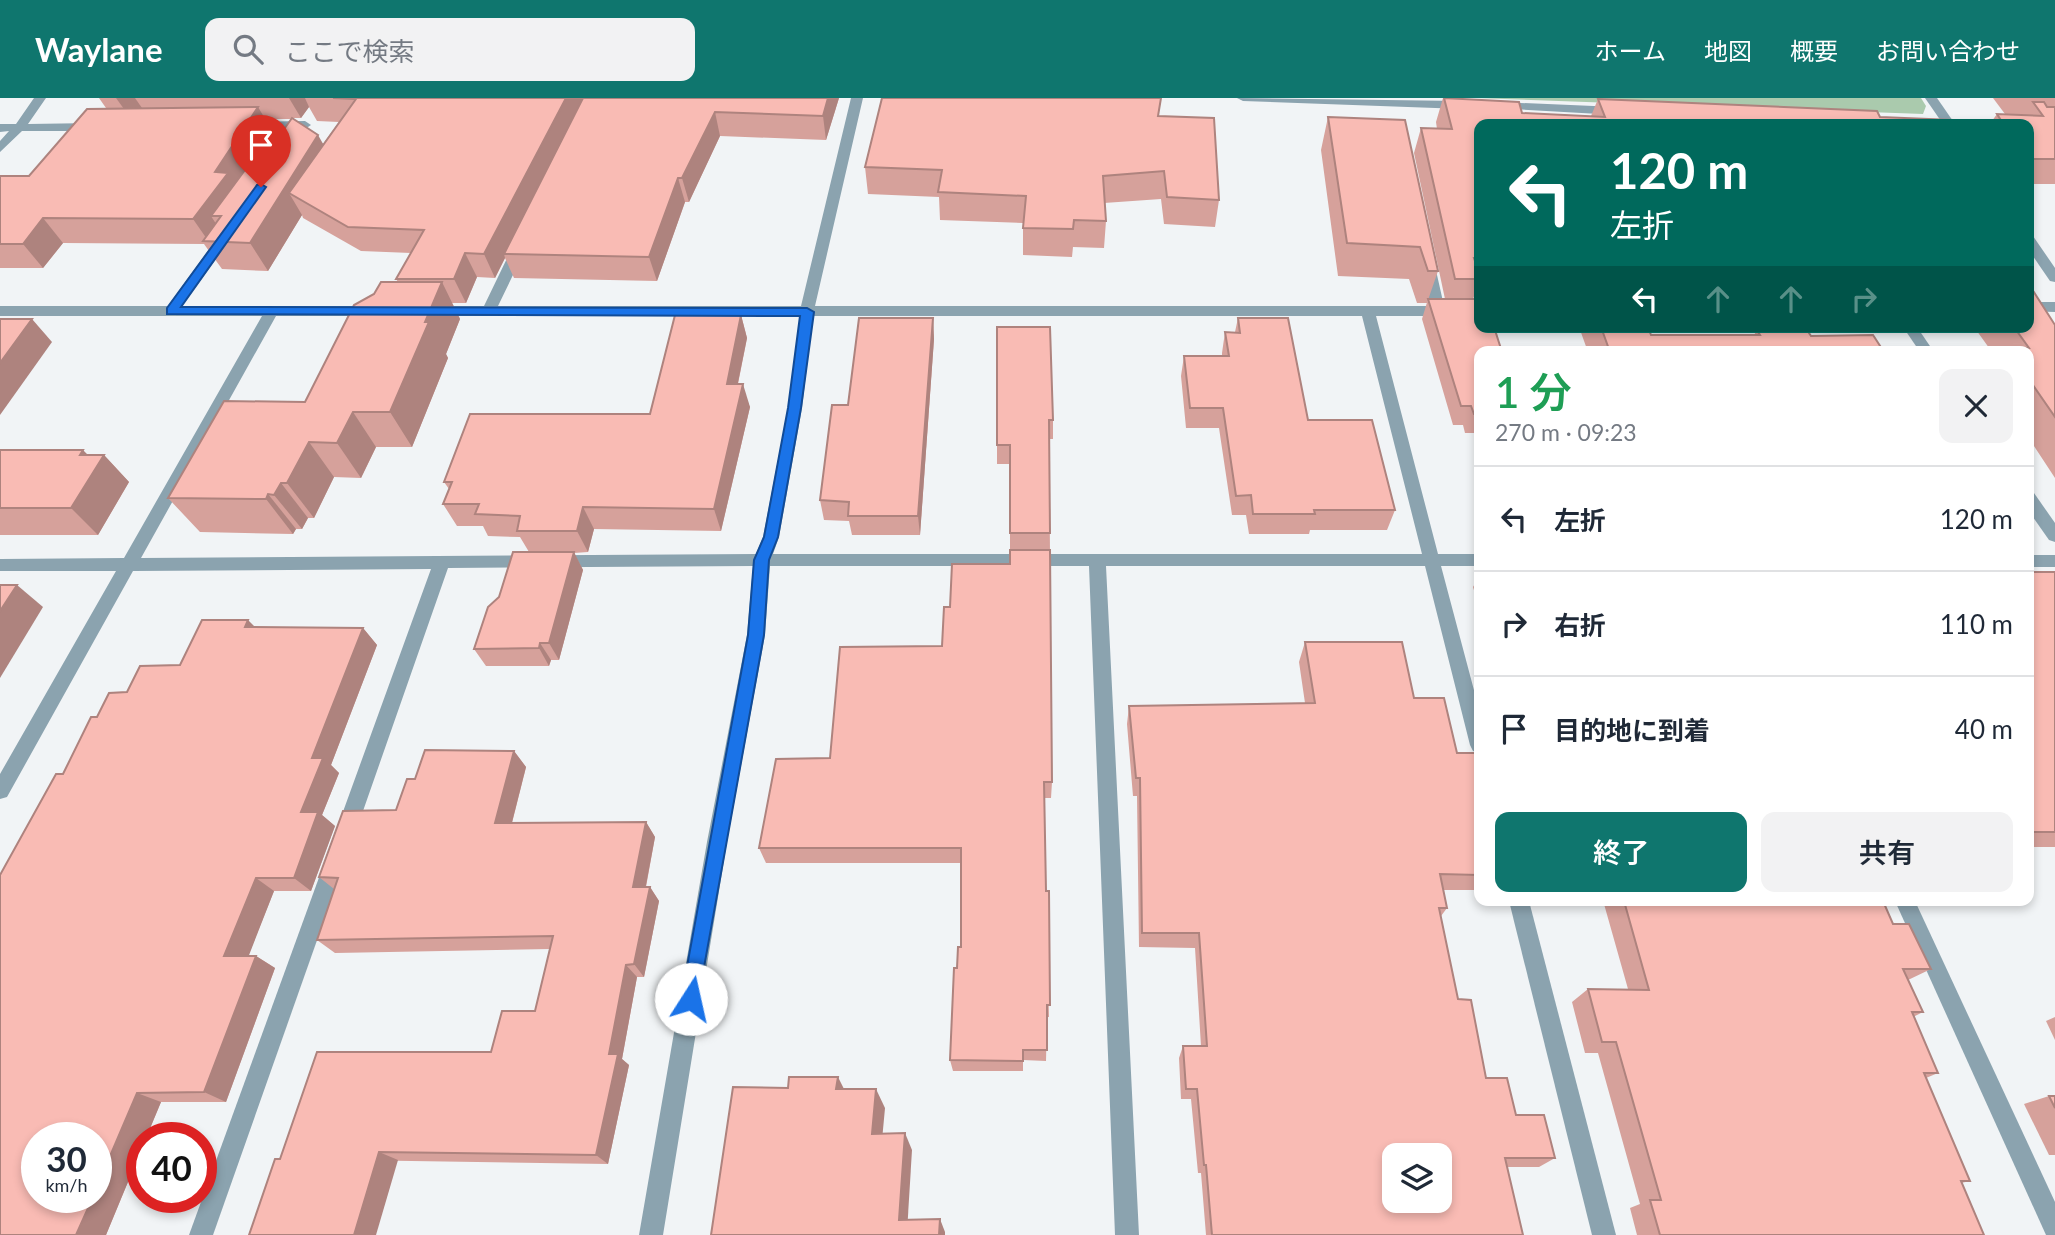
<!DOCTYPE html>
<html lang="ja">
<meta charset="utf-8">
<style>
body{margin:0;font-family:Lato,"Noto Sans JP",sans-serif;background:#f2f2f3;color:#1f2937;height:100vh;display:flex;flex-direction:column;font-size:26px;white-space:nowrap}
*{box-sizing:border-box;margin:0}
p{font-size:23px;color:#747a83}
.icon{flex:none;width:38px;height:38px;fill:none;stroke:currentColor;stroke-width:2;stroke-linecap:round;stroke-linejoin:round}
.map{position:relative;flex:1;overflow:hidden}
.drawer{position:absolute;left:1474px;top:248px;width:560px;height:560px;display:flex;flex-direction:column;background:#fff;border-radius:14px;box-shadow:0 4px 10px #0003}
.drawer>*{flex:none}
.hud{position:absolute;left:1474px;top:21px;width:560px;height:214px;border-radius:14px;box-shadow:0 4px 10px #0003;background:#00695c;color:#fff;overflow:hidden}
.controls{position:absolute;left:1382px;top:1045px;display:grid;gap:14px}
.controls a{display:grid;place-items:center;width:70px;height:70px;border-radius:14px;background:#fff;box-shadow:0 4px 10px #0003;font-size:35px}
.speed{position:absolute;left:21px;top:1024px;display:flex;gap:14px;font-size:35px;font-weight:700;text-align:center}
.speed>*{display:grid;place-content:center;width:91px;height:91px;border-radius:50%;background:#fff;box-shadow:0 4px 10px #0003;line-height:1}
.speed small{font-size:18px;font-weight:400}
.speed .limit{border:10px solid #d22;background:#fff;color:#111}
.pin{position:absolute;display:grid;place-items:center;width:60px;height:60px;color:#fff;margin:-72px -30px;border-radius:50% 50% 50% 0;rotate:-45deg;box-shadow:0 0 7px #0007}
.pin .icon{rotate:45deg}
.me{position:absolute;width:77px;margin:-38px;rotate:10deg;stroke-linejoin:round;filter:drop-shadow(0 0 5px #0008)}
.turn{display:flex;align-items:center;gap:24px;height:147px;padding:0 21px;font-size:32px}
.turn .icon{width:91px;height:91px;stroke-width:2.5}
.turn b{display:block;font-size:49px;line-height:60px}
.lanes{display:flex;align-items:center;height:66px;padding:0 21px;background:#0003;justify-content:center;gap:35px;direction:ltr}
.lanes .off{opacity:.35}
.round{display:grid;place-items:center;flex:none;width:74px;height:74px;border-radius:14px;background:#f2f2f3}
.overview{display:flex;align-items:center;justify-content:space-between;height:119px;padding:0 21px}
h1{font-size:42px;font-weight:600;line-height:52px;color:#1e9e55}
.action{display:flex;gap:14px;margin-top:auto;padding:14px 21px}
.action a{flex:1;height:80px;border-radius:14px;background:#0f766e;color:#fff;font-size:28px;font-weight:600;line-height:80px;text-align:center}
.action a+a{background:#f2f2f3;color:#1f2937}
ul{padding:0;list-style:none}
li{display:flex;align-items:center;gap:21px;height:105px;padding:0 21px;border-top:2px solid #e0e1e3}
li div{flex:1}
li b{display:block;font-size:26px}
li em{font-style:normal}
header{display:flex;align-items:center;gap:42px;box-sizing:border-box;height:98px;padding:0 35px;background:#0f766e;color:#fff}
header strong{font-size:33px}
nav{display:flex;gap:38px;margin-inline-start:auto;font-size:24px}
.search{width:490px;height:63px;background:#f2f2f3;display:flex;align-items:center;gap:18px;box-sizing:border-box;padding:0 24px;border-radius:14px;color:#747a83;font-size:26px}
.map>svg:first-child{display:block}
</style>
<header>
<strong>Waylane</strong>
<div class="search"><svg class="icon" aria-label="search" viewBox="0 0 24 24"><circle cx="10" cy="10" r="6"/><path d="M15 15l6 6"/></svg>ここで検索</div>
<nav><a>ホーム</a><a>地図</a><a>概要</a><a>お問い合わせ</a></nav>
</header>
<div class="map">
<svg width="2055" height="1137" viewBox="0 0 2055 1137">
<rect width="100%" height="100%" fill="#f1f4f6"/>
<polygon fill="#aacaad" points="1476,0 1921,0 1926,8 1923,16"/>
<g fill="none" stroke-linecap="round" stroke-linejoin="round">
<g fill="#8ba3af" fill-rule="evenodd">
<polygon points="34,0 46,0 28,26 95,25 101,29 95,33 22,33 0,54 0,43 9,33 0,34 0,26 16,26"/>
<path d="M851 0H863L815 208H1430L1421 168 1428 164 1435 168 1444 208H1479V218H1376L1438 456H1479V468H1441L1479 611V655L1473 653 1470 647 1425 468H1106L1139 1137H1115L1089 468H770L765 537 727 744 663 1137H639L707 744 747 537 753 468 448 470 356 733 353 739 346 742 339 739 336 733 431 471 133 473 7 699 0 701V676L116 473H0V461L124 460 262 218H0V208H168L220 136 225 135 232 139 182 208H373L380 213 373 218H276L141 460 756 456 763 439 788 310 800 218H432L425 213 432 208H484L512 150 519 146 526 150 498 208H801ZM813 218H1362L1422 456H773L779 439 802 310Z"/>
<polygon points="1237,0 1463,3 1469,7 1463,11 1243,3"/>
<polygon points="1925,0 1937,0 1955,26 1943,26"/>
<polygon points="1498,4 1617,9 1623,13 1617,17 1494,10 1494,6"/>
<polygon points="245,24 305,23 311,27 305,31 241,31 239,28"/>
<polygon points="2028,137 2033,138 2055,170 2055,184 2050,183 2028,151"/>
<polygon points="2028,204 2055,204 2055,214 2028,213"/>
<polygon points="1903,229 1917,229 1934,254 1920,254"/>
<polygon points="2028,393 2034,395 2055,425 2055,444 2049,442 2028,412"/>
<rect x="2028" y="457" width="27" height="12"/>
<polygon points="335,754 342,757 345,763 213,1137 189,1137 325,763 328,757"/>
<polygon points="1509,803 1529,803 1616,1137 1592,1137"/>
<polygon points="1895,803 1915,803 2055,1104 2055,1137 2046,1137"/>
</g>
</g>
<g fill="#d6a19b" fill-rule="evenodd">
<path d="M99 0H839L826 42 720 38 689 104H685L657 183 514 180 505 160 495 180 477 179 466 205H452L460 221 446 256 448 260 412 349H376L361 380 334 379 314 420H308L302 431H296L293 436 200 434 168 400 305 304 398 184 396 181 411 155 361 153 303 120 302 117 268 173 222 171 204 146 63 145 43 170H0V78H29L106 10ZM309 9 317 23 339 24 323 46 293 20H301ZM265 21H292L255 72H248L273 34Z"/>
<polygon points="1443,0 1522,15 1591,18 1598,1 1880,19 1992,23 1997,16 2005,16 1993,0 2055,0 2055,86 2028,86 2028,26 1479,26 1479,186 1473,201 1479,254 1479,335 1465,335 1463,327 1453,327 1422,221 1428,201 1445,201 1414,55 1421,30 1437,31 1436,24"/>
<polygon points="1159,18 1219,102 1215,129 1164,126 1161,101 1104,105 1106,123 1104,150 1073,149 1072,159 1023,157 1023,125 940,122 939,99 868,96 865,69"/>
<polygon points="1328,19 1438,173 1427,205 1417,205 1409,181 1338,178 1321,52"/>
<polygon points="741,217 747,240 738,286 750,309 721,433 594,431 588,454 574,455 583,472 559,562 551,562 549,568 486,568 474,551 499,499 529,454 520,439 488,438 483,428 457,428 443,406 449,391 444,384 650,316"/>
<polygon points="933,220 934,241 920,437 852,437 849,423 824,422 820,402 848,307"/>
<polygon points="1238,220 1308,322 1395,412 1387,432 1310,432 1309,436 1249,436 1246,417 1232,417 1219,330 1186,330 1181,278 1184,258 1222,258 1222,255 1225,234 1235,234"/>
<polygon points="2055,227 2055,380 2028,339 2028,254 1992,254 1974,229 2028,229"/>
<polygon points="997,229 1053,322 1053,341 1049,341 1052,684 1051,700 1044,700 1049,919 1047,919 1046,963 1023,962 1023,973 953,973 950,962 957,870 961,849 961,765 766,765 759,750 830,660 942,548 950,509 1010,466 1010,366 997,366"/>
<polygon points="1579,229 1648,229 1651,237 1754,237 1757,232 1811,238 1884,254 1588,254"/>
<polygon points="0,352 88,357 104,357 129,384 98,437 0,437"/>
<rect x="2028" y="474" width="27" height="275"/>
<polygon points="1479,479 1479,508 1473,489"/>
<polygon points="256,529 363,530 377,547 331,667 339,675 322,717 335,728 311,793 274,793 248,858 256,858 275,870 226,1004 161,1004 146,1040 142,1040 142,1050 106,1137 63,676 97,619 127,594 180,567"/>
<polygon points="1305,544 1414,600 1457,655 1479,655 1479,792 1443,792 1447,810 1441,818 1458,901 1486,980 1516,1017 1555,1060 1539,1069 1507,1069 1523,1137 1206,1137 1201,1075 1198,1075 1191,1001 1181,1001 1179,960 1183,948 1201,948 1195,850 1139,849 1137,698 1133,698 1127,626 1129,608 1305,605 1299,564"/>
<polygon points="514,653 526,669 512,725 646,724 655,739 646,789 650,789 659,803 644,879 637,879 622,961 629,967 608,1066 280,1061 491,954 535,913 550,851 335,855 317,842 334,791 319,779 396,712"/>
<polygon points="1546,803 1883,803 1893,826 1931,871 1908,882 1923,914 1913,919 1938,975 1926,980 1970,1083 1961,1085 1984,1137 1637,1137 1630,1110 1640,1106 1598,955 1585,955 1572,904 1588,891 1628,891 1604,806 1547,807"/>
<polygon points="2055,919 2055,942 2046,923"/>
<polygon points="2049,998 2055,998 2055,1057 2049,1057 2024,1006"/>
</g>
<g fill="#ae837e">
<polygon points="116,0 135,0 142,10 132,22"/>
<polygon points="289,0 305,0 309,9 301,20"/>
<polygon points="566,0 587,0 504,156 505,160 495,180 484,156"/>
<polygon points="828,0 839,0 826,42 823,18"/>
<polygon points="258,9 273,34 237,89 221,118 211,118 220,132 209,144 193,121 215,74"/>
<polygon points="715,14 720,38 689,104 682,80"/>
<polygon points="318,37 334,65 289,95 302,117 268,173 250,145"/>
<polygon points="678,80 685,104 657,183 649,159"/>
<polygon points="43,120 63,145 43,170 23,146"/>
<polygon points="465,155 477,179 466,205 454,181"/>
<polygon points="442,184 460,221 446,256 448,260 412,349 390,314 425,224"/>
<polygon points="741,217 747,240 733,309 727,286"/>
<polygon points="933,220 934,241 920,437 918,418"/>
<polygon points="32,221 52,244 0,317 0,265"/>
<polygon points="743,286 750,309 721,433 714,411"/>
<polygon points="353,314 376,349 361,380 337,345"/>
<polygon points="309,344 334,379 314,420 287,385"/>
<polygon points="83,352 98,367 104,357 129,384 98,437 71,410 80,357"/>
<polygon points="281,385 308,420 302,431 274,397"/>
<polygon points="268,396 296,431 293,436 266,401"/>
<polygon points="583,409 594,431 588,454 577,433"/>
<polygon points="574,454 583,472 559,562 549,545"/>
<polygon points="17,487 43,509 0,580 0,513"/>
<polygon points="248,522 265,539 245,529"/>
<polygon points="363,530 377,547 331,667 339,675 322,717 335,728 311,793 294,780 301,714 312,660"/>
<polygon points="540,545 551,562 549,568 539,550"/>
<polygon points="514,653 526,669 508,740 495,725"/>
<polygon points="646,724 655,739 643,803 633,789"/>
<polygon points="256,780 274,793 244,870 224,858"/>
<polygon points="650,789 659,803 644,879 634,866"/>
<polygon points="256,858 275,870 226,1004 204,994"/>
<polygon points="626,867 637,879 622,961 629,967 608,1066 596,1057 609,956"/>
<polygon points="838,979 848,999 836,991"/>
<polygon points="876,991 885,1010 881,1053 872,1036"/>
<polygon points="137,995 161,1004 146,1040 142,1040 142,1050 106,1137 76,1137 93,1099 96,1099 96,1091"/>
<polygon points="905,1035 912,1052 907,1134 899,1122"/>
<polygon points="379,1054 398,1062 376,1137 354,1137"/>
<polygon points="940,1121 945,1134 945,1137 939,1137"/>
</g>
<g fill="#f9bbb4" stroke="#ae837e" stroke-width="2" fill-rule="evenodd">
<polygon points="333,0 566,0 484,156 465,155 454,181 396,181 424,132 348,129 289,95 356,1"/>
<polygon points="583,0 828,0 823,18 715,14 682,80 678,80 649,159 504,156"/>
<polygon points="882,0 1161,0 1158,18 1214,20 1219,102 1167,99 1164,73 1103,78 1106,123 1074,122 1073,131 1023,130 1026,98 938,94 942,72 865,69"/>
<polygon points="1444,0 1519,4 1522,15 1605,19 1598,1 1877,13 1880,19 2002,24 1997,16 2043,18 2033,4 2044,4 2047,9 2055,9 2055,61 2028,61 2028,26 1479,26 1479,160 1474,160 1479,175 1479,181 1455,181 1421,30 1452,31"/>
<polygon points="258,9 215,74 228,75 193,121 43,120 23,146 0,146 0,78 29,78 87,11"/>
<polygon points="1328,19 1405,22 1438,173 1428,173 1420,149 1347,145"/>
<polygon points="292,20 318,37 250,145 203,143 221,118 211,118 245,72 255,72"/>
<polygon points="381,184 442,184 425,224 429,224 390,314 353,314 337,345 309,344 287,385 281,385 274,397 268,396 266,401 168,400 224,303 305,304 354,207 374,196"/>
<polygon points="2028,185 2055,227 2055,319 2028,280 2028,254 2010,254 2008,250 2029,250 2014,229 2028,229"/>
<polygon points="1428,201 1479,201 1479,229 1494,229 1502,254 1479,254 1479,316 1474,316 1471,308 1461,308"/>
<polygon points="675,217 741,217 727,286 743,286 714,411 583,409 577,433 517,433 520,418 475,416 479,406 443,406 452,384 444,384 470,316 650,316"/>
<polygon points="859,220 933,220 918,418 848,418 849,404 820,402 832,307 848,307"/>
<polygon points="1238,220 1288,220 1308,322 1372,322 1395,412 1314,412 1315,416 1253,416 1251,397 1236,398 1223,310 1190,310 1184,258 1229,258 1225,234 1240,235"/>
<polygon points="0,221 32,221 0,265"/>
<polygon points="997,229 1050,229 1053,322 1049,322 1050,435 1010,435 1010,347 997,347"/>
<polygon points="1601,229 1648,229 1651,237 1760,237 1757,232 1807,232 1811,238 1873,237 1884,254 1610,254"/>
<polygon points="0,352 83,352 80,357 104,357 71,410 0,410"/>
<polygon points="1010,452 1050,452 1052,684 1044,684 1046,793 1049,793 1050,907 1047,907 1047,952 1023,952 1023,963 950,962 954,870 957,870 958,849 961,849 961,750 759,750 776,661 830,660 840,549 942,548 944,509 950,509 952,466 1010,466"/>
<polygon points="513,454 574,454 549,545 540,545 539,550 474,551 488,509 499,499"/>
<rect x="2028" y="474" width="27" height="260"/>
<polygon points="0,487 17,487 0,513"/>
<polygon points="202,522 248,522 245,529 363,530 312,660 323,660 301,714 318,714 294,780 256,780 224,858 256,858 204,994 137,995 96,1091 96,1040 37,1040 37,1099 93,1099 76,1137 0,1137 0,777 56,676 63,676 91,619 97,619 109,595 127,594 140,568 180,567"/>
<path d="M1305 544H1402L1414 600H1444L1457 655H1479V777L1440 776 1447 810H1439L1458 901 1471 902 1486 980H1507L1516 1017H1544L1555 1060H1505L1523 1137H1212L1206 1067H1204L1197 991H1186L1183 948H1207L1199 835H1142L1140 680H1136L1129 608 1315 605ZM1395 1057H1440V1102H1395Z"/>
<polygon points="425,652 514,653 495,725 646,724 633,789 650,789 634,866 626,867 609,956 618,956 596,1057 379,1054 354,1137 249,1137 275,1061 280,1061 317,954 491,954 502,913 535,913 553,838 317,842 338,780 319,779 343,713 396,712 407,681 415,681"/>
<polygon points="1624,803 1883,803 1893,826 1909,826 1931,871 1903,871 1923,914 1912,914 1938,975 1924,975 1970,1083 1961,1083 1984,1137 1660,1137 1650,1102 1661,1102 1616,944 1602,944 1588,891 1649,892"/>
<polygon points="789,979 838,979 836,991 876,991 872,1036 905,1035 899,1122 940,1121 939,1137 711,1137 733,989 788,990"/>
<polygon points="2049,998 2055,998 2055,1010"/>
</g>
<polygon fill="#1a73e8" stroke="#114b97" stroke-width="2" points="261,86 266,89 181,209 807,210 814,214 801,310 778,439 769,462 764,537 697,908 691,911 684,908 681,901 748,537 754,462 764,439 788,310 800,218 167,216 167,210 257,87"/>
</svg>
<div class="controls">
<a><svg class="icon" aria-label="layers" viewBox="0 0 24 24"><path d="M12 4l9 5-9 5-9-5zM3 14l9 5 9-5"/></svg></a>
</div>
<div class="speed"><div>30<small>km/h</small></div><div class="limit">40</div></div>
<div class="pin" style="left:261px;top:89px;background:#d93025"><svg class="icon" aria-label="arrive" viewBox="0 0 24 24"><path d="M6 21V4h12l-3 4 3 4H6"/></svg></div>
<svg class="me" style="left:691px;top:901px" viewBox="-20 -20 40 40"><circle r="19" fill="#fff"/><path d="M0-13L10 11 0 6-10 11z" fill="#1a73e8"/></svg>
<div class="hud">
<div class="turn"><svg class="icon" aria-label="left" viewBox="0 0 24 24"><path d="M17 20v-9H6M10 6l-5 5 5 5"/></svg><div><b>120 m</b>左折</div></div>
<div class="lanes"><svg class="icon" aria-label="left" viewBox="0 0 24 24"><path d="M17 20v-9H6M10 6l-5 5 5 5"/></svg><svg class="icon off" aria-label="ahead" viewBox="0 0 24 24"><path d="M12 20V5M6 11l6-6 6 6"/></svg><svg class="icon off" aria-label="ahead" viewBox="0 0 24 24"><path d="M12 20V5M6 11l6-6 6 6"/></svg><svg class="icon off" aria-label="right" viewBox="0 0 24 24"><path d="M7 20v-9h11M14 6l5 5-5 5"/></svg></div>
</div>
<section class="drawer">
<div class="overview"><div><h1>1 分</h1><p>270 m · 09:23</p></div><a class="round"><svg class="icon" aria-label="close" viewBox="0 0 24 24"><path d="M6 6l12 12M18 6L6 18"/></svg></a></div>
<ul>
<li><svg class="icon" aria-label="left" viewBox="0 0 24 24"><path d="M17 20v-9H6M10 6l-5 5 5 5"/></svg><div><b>左折</b></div><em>120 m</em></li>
<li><svg class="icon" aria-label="right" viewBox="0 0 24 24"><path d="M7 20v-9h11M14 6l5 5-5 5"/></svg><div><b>右折</b></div><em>110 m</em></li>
<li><svg class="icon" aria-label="arrive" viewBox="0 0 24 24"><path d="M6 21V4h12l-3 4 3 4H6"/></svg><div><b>目的地に到着</b></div><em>40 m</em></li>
</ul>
<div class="action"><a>終了</a><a>共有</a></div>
</section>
</div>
